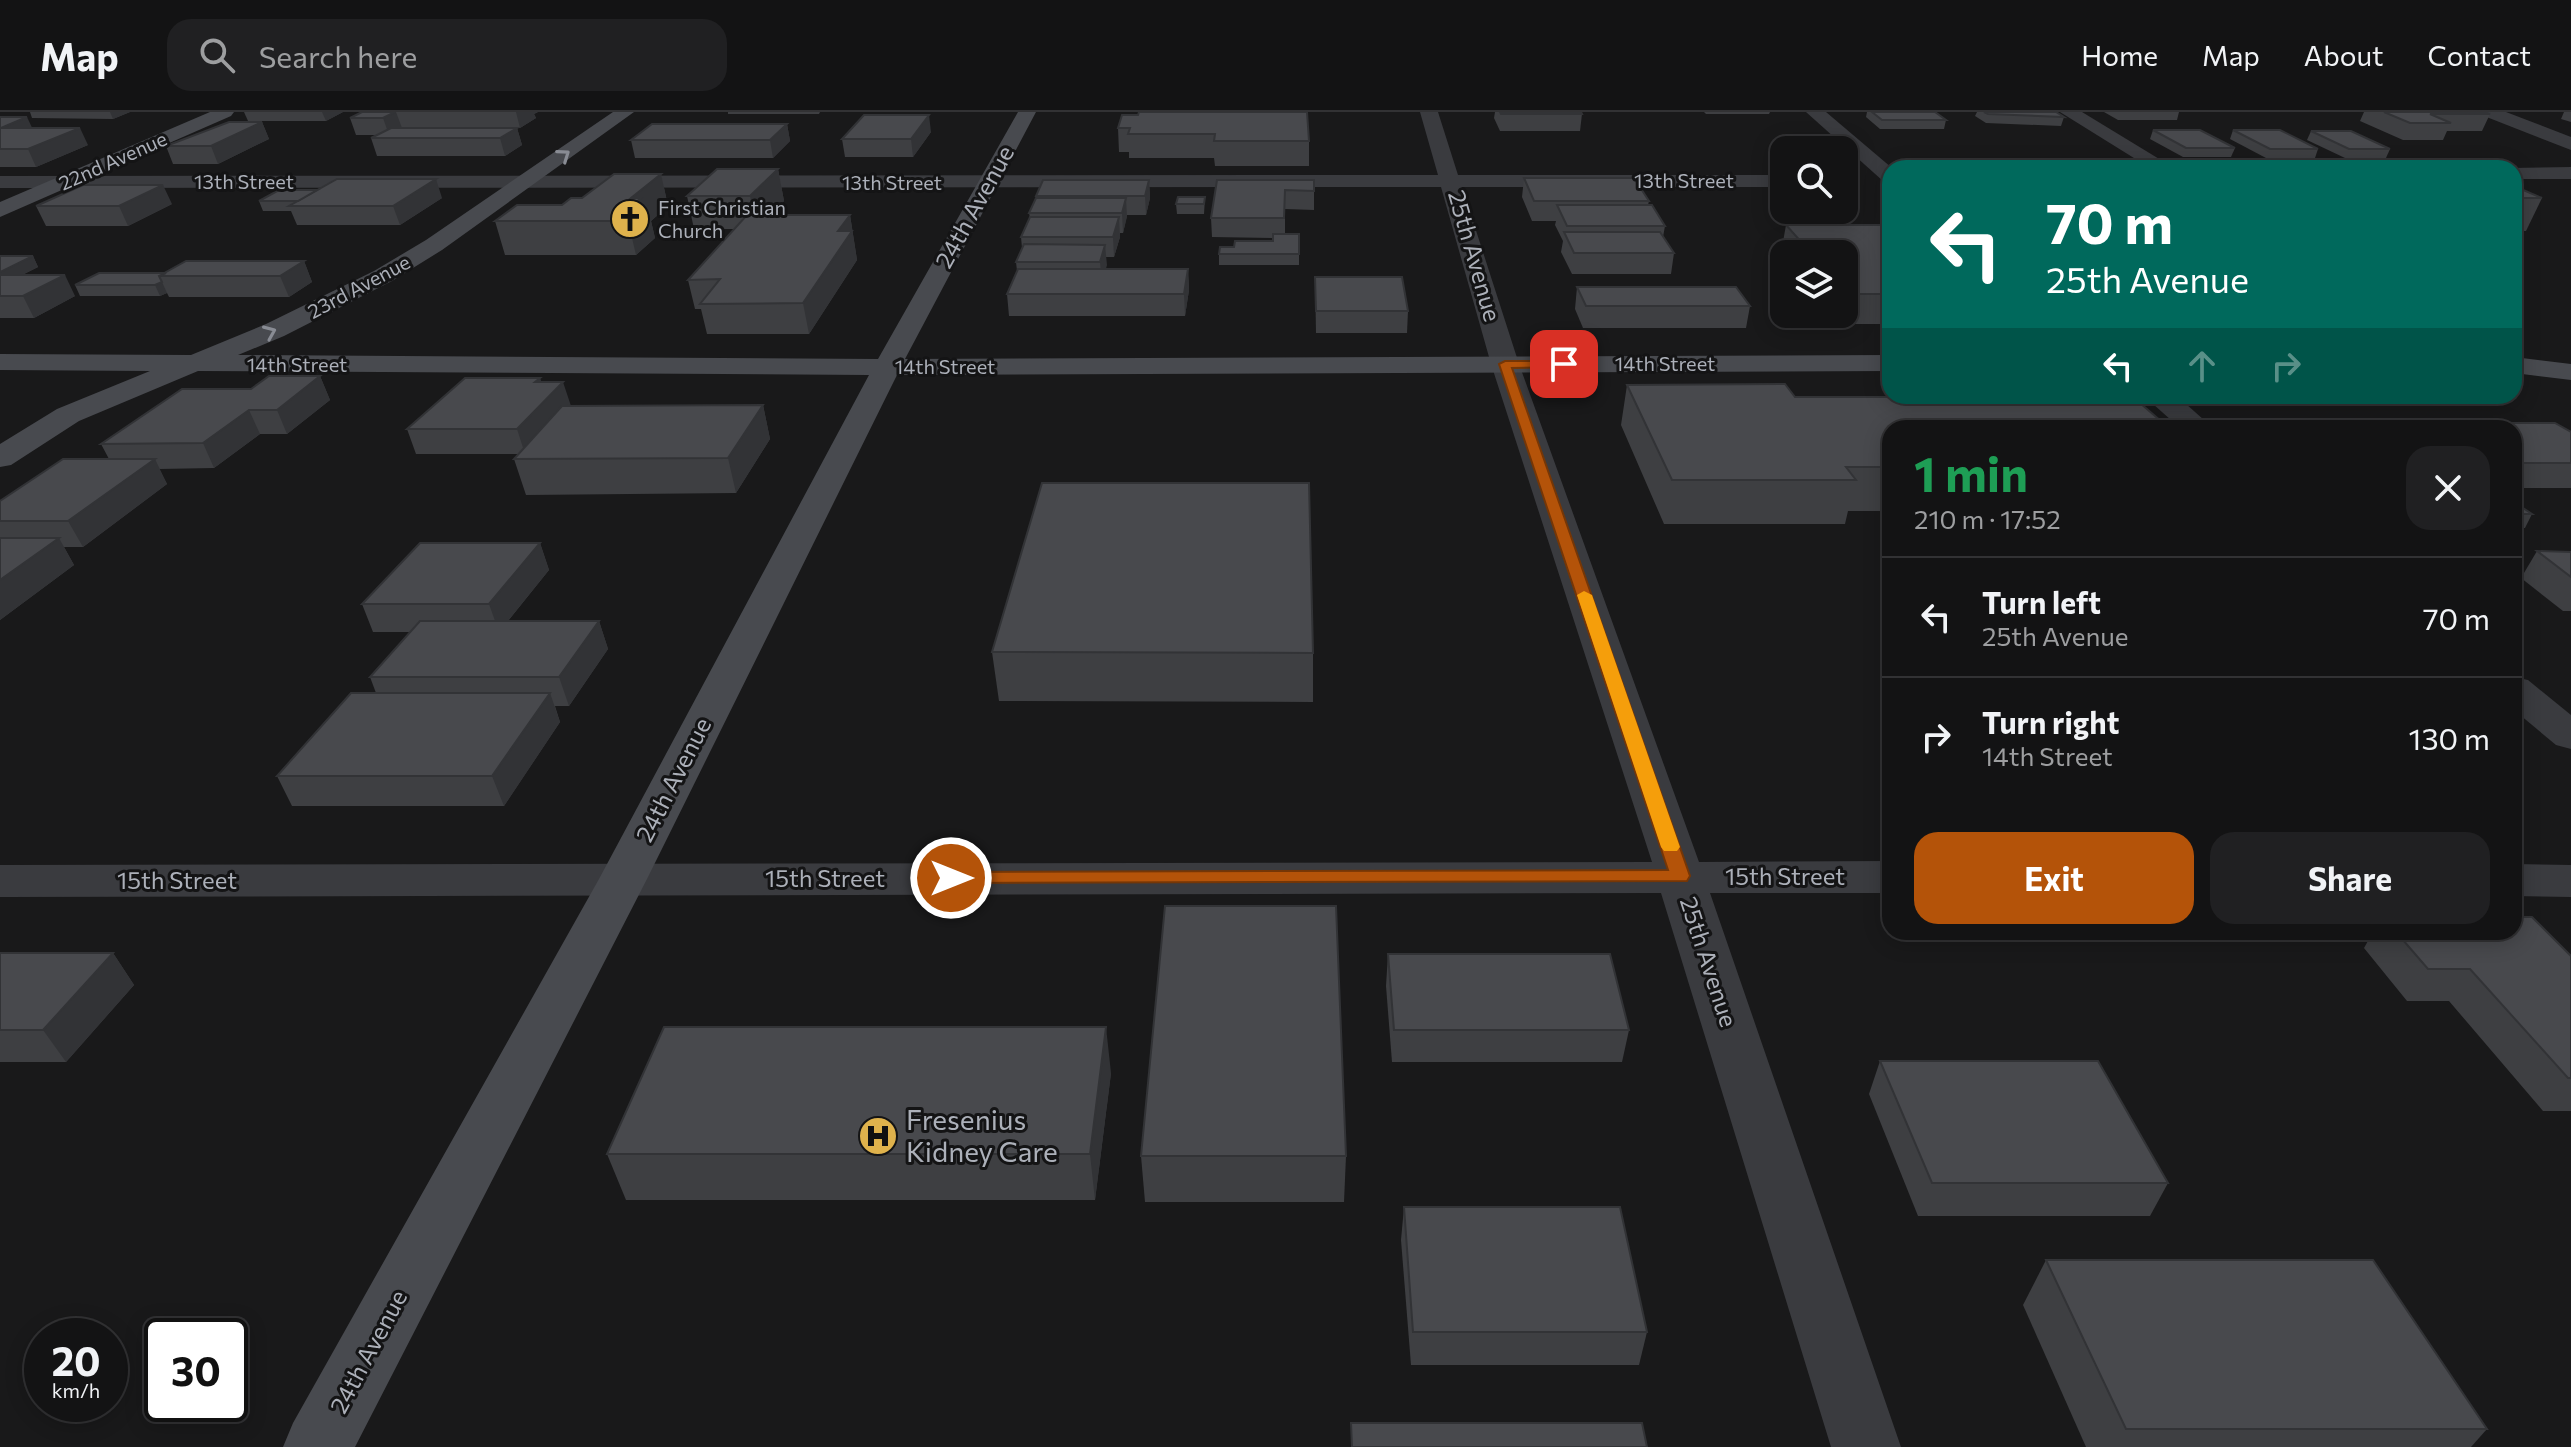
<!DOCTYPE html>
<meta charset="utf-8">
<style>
body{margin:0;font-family:Commissioner,sans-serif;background:#202022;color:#f1f3f6;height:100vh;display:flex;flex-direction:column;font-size:30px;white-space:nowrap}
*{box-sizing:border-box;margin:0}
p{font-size:26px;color:#9d9ea0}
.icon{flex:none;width:44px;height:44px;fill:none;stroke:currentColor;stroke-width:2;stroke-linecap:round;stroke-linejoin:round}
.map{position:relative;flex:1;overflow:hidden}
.sheet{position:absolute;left:1882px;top:308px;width:640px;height:520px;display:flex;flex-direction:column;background:#131314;border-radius:24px;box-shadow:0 4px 20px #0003,0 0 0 2px #323234}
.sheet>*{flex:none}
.hud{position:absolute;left:1882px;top:48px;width:640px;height:244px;border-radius:24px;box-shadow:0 4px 20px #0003,0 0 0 2px #323234;background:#00695c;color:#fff;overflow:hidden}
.tools{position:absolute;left:1770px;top:24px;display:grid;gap:16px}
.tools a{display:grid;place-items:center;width:88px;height:88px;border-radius:16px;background:#131314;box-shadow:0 4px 20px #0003,0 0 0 2px #323234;font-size:40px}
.speed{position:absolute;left:24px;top:1206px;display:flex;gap:16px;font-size:40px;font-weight:700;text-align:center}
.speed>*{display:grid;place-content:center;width:104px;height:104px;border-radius:50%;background:#131314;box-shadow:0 4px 20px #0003,0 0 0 2px #323234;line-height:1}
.speed small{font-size:20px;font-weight:400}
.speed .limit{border:4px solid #111;border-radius:12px;background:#fff;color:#111}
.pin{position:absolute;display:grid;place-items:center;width:68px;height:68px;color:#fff;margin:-34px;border-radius:16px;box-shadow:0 4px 12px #0006}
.me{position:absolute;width:88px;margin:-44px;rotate:90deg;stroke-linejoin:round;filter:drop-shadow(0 0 6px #0008)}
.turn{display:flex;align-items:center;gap:28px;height:168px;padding:0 32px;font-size:36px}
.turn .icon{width:104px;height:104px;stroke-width:2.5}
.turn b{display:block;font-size:56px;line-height:68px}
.lanes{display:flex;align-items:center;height:76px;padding:0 32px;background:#0003;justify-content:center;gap:40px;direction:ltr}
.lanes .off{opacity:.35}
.round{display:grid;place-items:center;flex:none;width:84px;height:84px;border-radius:24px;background:#202022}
.overview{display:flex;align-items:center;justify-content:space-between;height:136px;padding:0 32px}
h1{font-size:48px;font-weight:700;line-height:60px;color:#1e9e55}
.button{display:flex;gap:16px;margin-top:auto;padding:16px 32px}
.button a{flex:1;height:92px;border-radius:24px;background:#b45309;color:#fff;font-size:32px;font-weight:700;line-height:92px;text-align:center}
.button a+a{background:#202022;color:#f1f3f6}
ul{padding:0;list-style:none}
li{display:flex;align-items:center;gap:24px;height:120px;padding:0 32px;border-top:2px solid #323234}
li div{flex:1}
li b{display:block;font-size:30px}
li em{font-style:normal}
header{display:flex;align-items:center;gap:48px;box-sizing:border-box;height:112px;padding:0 40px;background:#131314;border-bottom:2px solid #323234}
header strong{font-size:38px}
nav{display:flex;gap:44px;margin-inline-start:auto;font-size:28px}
.search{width:560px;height:72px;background:#202022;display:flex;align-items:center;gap:20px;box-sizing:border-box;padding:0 28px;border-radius:24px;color:#9d9ea0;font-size:30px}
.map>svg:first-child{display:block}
</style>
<header>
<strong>Map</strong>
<div class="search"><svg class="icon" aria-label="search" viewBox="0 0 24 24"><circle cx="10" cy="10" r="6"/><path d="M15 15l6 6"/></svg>Search here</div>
<nav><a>Home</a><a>Map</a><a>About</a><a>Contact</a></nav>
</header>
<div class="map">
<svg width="2571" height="1335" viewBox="0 0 2571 1335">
<rect width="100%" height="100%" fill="#19191a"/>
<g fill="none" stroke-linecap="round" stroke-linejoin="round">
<g fill="#3a3b3f" fill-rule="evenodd">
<polygon points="1420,0 1438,0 1458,63 1784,63 1784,75 1462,75 1519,252 1699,750 1890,749 1890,781 1710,781 1901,1335 1831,1335 1661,781 0,785 0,753 1652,750 1491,252 1441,75 0,76 0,64 1438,63"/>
<polygon points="1806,0 1826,0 1892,56 1890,71 1883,69"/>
<polygon points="2060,0 2082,0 2174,56 2150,56"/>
<polygon points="2481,0 2506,0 2571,25 2571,38 2484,4"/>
<polygon points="2571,55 2571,67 2514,67 2514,56 2510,56"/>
<polygon points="2144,284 2177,284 2213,316 2180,316"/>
<polygon points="2514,565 2528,568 2571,603 2571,637 2556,633 2514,598"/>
<polygon points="2514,752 2571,753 2571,785 2514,784"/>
</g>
<g fill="#484a4f" fill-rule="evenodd">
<polygon points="210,0 234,0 231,4 0,105 0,90"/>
<polygon points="613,0 634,0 442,138 392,169 284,224 238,243 878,247 1018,0 1036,0 905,247 1890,243 1890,259 897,263 647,767 355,1335 283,1335 293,1311 599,767 869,263 198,259 79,309 11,353 0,355 0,332 57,297 150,259 0,258 0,242 191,243 266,212 374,159 426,128"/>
<polygon points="2514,245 2571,252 2571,268 2514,261"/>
</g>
</g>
<g fill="#3e3f42">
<polygon points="30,0 130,0 113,7 32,6"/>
<polygon points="244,0 343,0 326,9 248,9"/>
<polygon points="362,0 538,0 534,2 536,6 520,16 402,16 517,16 522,33 505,44 377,44 371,26 378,23 356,23 350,6"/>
<polygon points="728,0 820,0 819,2 728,2"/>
<polygon points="1495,0 1581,0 1582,2 1580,19 1500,19 1494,6"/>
<polygon points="1704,0 1770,0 1769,2 1706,2"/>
<polygon points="1863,0 1935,0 1946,8 1944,17 1880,17 1866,5 1867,0"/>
<polygon points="1977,0 2056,0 2064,5 2061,14 1986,11 1975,4"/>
<polygon points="2104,0 2179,0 2177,8 2118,8"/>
<polygon points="2364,0 2484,0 2490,2 2482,19 2447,19 2443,28 2403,28 2360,9"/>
<polygon points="2564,0 2571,0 2571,10 2561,7"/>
<polygon points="1122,3 1309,29 1309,54 1215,54 1214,46 1129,46 1129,40 1119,40 1118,16"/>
<polygon points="0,5 32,16 88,33 36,55 0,55"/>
<polygon points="262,10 269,27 218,52 173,52 166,34"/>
<polygon points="787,12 790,29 773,46 635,46 631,28"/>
<polygon points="2153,18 2235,36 2231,45 2183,45 2150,27"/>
<polygon points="2233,18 2318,37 2315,46 2266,46 2230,27"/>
<polygon points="2311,19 2390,37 2386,46 2345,46 2307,28"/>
<polygon points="931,20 913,45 845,45 842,27"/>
<polygon points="778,57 784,89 771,103 850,103 857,148 809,222 707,222 701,197 695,197 688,168 734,117 694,117 687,84"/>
<polygon points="661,62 668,94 651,109 655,126 636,143 505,143 495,109 562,93"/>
<polygon points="1524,66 1649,89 1648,93 1665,114 1663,125 1674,141 1671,162 1572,162 1561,140 1563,129 1555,113 1556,109 1532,109 1522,85"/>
<polygon points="1149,68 1150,86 1146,103 1127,103 1123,121 1120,121 1120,125 1114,145 1106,145 1106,157 1188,157 1189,178 1185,204 1009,204 1007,182 1017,159 1016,150 1022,136 1021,125 1030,106 1029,101 1036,86 1036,84"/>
<polygon points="1314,68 1314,98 1285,97 1285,122 1299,122 1299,153 1219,153 1219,142 1234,135 1273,129 1273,126 1212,125 1211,106"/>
<polygon points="2514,74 2542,86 2526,119 2514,119"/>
<polygon points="1205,85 1204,102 1177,102 1176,92"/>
<polygon points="442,86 400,113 297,113 291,99 263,99 259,89"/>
<polygon points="172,92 128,114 46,114 36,94"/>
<polygon points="1786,113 1890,113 1890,212 1840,212 1832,202 1844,202 1844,142 1784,142 1784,145 1781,141"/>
<polygon points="0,144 33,144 38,155 22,163 75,184 34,206 0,206"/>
<polygon points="304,149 312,170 289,185 169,185 167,181 160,184 80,184 75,173 166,161"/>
<polygon points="1315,165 1408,199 1407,221 1316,221"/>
<polygon points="1577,175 1750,194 1746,216 1583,216 1575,197"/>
<polygon points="320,264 330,288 287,322 260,322 214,356 159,357 167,372 83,435 64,435 74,453 0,508 0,389 109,347 101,332 251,277"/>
<polygon points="540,266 541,270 570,294 763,293 770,327 736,381 526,383 514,347 518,342 416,342 407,317"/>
<polygon points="1627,273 1795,285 1890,316 1890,399 1848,399 1845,412 1664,412 1621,313"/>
<polygon points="2436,311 2555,311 2571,320 2571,376 2514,376 2514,316 2433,316"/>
<polygon points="2514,390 2532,402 2525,416 2514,416"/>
<polygon points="540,431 549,458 508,509 599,509 608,537 569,594 555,594 560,610 504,694 292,694 277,664 376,581 370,565 410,520 373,520 362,492"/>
<polygon points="2537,439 2571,440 2571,499 2563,499 2521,466"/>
<polygon points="992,540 1313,541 1313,590 999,589"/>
<polygon points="2373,820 2514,820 2571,844 2571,999 2543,999 2449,889 2407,889 2364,836"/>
<polygon points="0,841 113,841 134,873 66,950 0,950"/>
<polygon points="1388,842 1629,918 1622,950 1392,950 1386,874"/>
<polygon points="1880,949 2168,1071 2150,1104 1918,1104 1869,982"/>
<polygon points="1111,961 1095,1088 626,1088 607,1042"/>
<polygon points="1141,1044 1346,1044 1344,1090 1145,1090"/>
<polygon points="1404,1095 1647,1220 1639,1253 1411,1253 1401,1128"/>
<polygon points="2046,1148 2487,1317 2471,1335 2086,1335 2023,1193"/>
</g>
<g fill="#323336">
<polygon points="110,0 130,0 113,7"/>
<polygon points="322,0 343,0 326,9"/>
<polygon points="395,0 396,0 402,16 389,23 383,6"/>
<polygon points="516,0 538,0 534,2 536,6 520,16"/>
<polygon points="929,3 931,20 913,45 911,27"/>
<polygon points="27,5 35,22 1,16"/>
<polygon points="262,10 269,27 218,52 211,34"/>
<polygon points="787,12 790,29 773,46 770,28"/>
<polygon points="80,16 88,33 36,55 28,37"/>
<polygon points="517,16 522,33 505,44 500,26"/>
<polygon points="778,57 784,89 757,117 750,84"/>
<polygon points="661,62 668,94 651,109 655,126 636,143 628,109 631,86"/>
<polygon points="436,67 442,86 400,113 393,94"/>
<polygon points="1149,68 1150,86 1146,103 1145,84"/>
<polygon points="163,73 172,92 128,114 119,94"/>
<polygon points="1126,86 1127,105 1123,121 1122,101"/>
<polygon points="850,103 857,148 809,222 803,191 838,119"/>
<polygon points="1119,105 1120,125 1114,145 1113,125"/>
<polygon points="1105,133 1107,153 1102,171 1100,150"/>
<polygon points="33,144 38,155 0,174 0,160"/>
<polygon points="304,149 312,170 289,185 280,164"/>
<polygon points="1188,157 1189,178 1185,204 1184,182"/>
<polygon points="65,163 75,184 34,206 23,184"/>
<polygon points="162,170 167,181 160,184 155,173"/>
<polygon points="320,264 330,288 287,322 277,298"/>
<polygon points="540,266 546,287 563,270 571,294 525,342 517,317 535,270"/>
<polygon points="763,293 770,327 736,381 728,346"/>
<polygon points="249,298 260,322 214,356 203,331"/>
<polygon points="155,347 167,372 83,435 68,409"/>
<polygon points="59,426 74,453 0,508 0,468"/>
<polygon points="540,431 549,458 499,520 489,492"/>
<polygon points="599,509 608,537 569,594 559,565"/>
<polygon points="550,581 560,610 504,694 492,664"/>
<polygon points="113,841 134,873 66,950 43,918"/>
<polygon points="1106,915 1111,961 1095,1088 1090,1042"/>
</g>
<g fill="#48494d" stroke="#323336" stroke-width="2">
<polygon points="362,0 395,0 383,6 350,6"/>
<polygon points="1139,0 1307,0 1309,29 1214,29 1215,22 1128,22 1130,16 1118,16 1122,3 1138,3"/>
<polygon points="1500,0 1581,0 1582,2 1501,2"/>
<polygon points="1872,0 1935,0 1946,8 1882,8"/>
<polygon points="1984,0 2056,0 2064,5 1988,2"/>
<polygon points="2384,0 2484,0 2490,2 2430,2 2451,11 2410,11"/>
<polygon points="864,3 929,3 911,27 842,27"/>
<polygon points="0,5 27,5 1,16 80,16 28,37 0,37"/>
<polygon points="229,10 262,10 211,34 166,34"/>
<polygon points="652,12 787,12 770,28 631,28"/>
<polygon points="391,16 517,16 500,26 371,26"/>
<polygon points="2153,18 2200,18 2235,36 2186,36"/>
<polygon points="2233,18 2280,18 2318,37 2270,37"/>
<polygon points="2311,19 2351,19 2390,37 2349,37"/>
<polygon points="717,57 778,57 750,84 687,84"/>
<polygon points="614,62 661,62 631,86 641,86 633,93 647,93 628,109 495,109 517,93 562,93 571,86 582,86"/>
<polygon points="1524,66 1634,66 1649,89 1534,89"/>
<polygon points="337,67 436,67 393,94 289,94"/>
<polygon points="1043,68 1149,68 1145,84 1036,84"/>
<polygon points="1217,68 1314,68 1314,79 1285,78 1284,106 1211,106"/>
<polygon points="83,73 163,73 119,94 36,94"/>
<polygon points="2514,74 2542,86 2514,86"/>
<polygon points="279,78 317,78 298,89 259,89"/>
<polygon points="1178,85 1205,85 1204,92 1176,92"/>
<polygon points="1036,86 1126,86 1122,101 1029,101"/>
<polygon points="1557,93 1652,93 1665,114 1567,114"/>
<polygon points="747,103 850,103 838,119 852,119 803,191 700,192 720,167 688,168"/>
<polygon points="1030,105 1119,105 1113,125 1021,125"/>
<polygon points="1786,113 1890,113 1890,182 1847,182 1844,178 1844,142 1812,142"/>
<polygon points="1564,120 1660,120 1674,141 1574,141"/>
<polygon points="1273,122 1299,122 1299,142 1219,142 1220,135 1234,135 1235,129 1273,129"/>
<polygon points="1024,132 1105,133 1100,150 1016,150"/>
<polygon points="0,144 33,144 0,160"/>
<polygon points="186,149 304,149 280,164 159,164"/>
<polygon points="1018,157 1188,157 1184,182 1007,182"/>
<polygon points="99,161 166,161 159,164 162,170 155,173 75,173"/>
<polygon points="0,163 65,163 23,184 0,184"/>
<polygon points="1315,165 1402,165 1408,199 1316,199"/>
<polygon points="1577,175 1736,175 1750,194 1586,194"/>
<polygon points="269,264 320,264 277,298 249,298 203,331 101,332 182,277 251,277"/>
<polygon points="465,266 540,266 535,270 563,270 517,317 407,317"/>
<polygon points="1785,272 1795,285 2133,285 2169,316 1890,316 1890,355 1846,355 1856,368 1672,368 1627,273"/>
<polygon points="763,293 728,346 514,347 562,294"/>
<polygon points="2436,311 2555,311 2571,320 2571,351 2514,351 2514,316 2443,316"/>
<polygon points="63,347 155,347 68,409 0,409 0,389"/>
<polygon points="1042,371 1309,371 1313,541 992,540"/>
<polygon points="2514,390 2532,402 2514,402"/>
<polygon points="0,426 59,426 0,468"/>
<polygon points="420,431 540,431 489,492 362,492"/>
<polygon points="2537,439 2571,440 2571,465"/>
<polygon points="420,509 599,509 559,565 370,565"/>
<polygon points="351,581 550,581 492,664 277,664"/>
<polygon points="1165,794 1336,794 1346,1044 1141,1044"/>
<polygon points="2514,805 2532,805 2571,844 2571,966 2568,966 2470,857 2428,857 2396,820 2514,820"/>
<polygon points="0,841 113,841 43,918 0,918"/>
<polygon points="1388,842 1610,842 1629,918 1394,918"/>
<polygon points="664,915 1106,915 1090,1042 607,1042"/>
<polygon points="1880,949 2098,949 2168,1071 1932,1071"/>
<polygon points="1404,1095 1620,1095 1647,1220 1413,1220"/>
<polygon points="2046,1148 2373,1148 2487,1317 2126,1317"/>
<polygon points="1351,1311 1642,1311 1647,1335 1352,1335"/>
</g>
<defs><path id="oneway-chevron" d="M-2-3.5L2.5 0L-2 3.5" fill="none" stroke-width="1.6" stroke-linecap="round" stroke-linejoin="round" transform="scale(2)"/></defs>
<g stroke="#898c94">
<use href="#oneway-chevron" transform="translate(564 43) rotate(-35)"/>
<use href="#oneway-chevron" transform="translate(270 220) rotate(-23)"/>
</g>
<polygon fill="#b45309" stroke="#753606" stroke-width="2" points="1505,249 1564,249 1570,252 1564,255 1512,256 1690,764 1687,769 944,771 941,766 944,762 951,760 1668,758 1499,252"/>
<polygon fill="#f59e0b" points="1584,479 1592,483 1680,735 1677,739 1664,739 1661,735 1577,483"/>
<defs>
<g id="church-disc" transform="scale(2)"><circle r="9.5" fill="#dfb24c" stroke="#141415"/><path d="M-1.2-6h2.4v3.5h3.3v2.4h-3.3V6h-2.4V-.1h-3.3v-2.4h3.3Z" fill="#111"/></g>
<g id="hospital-disc" transform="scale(2)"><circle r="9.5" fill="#dfb24c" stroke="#141415"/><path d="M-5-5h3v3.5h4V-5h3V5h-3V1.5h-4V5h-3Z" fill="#111"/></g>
</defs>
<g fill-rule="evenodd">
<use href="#church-disc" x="630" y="107"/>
<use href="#hospital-disc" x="878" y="1024"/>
</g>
<g text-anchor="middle" stroke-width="6" stroke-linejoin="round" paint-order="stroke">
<g font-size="20" fill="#acb0b9" stroke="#141415">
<text transform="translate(113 49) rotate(-24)" y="7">22nd Avenue</text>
<text x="1684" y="76">13th Street</text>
<text x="244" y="77">13th Street</text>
<text x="892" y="78">13th Street</text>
<text transform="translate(359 175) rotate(-28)" y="7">23rd Avenue</text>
<text x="1665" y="259">14th Street</text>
<text x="297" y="260">14th Street</text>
<text x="945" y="262">14th Street</text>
</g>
<g font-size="20" fill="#acb0b9" stroke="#141415" text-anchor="start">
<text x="658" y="103">First Christian<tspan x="658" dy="23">Church</tspan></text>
</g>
<g font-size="24" fill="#acb0b9" stroke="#141415">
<text transform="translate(975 95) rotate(-61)" y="8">24th Avenue</text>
<text transform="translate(1474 144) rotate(74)" y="8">25th Avenue</text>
<text transform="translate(674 668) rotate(-63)" y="8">24th Avenue</text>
<text x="1785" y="773">15th Street</text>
<text x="825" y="775">15th Street</text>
<text x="177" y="777">15th Street</text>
<text transform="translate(1708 850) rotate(72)" y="8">25th Avenue</text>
<text transform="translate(369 1240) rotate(-62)" y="8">24th Avenue</text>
</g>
<g font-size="28" fill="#acb0b9" stroke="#141415" text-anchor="start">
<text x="906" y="1018">Fresenius<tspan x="906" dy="32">Kidney Care</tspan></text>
</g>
</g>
</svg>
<div class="tools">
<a><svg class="icon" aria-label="search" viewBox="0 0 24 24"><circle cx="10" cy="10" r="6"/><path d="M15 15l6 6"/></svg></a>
<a><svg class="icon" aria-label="layers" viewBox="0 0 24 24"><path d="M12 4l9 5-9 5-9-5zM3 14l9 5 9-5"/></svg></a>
</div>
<div class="speed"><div>20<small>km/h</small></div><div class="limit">30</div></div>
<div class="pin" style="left:1564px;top:252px;background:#d93025"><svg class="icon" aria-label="arrive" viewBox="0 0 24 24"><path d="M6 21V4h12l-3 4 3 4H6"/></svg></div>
<svg class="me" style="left:951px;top:766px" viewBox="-20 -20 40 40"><circle r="17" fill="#b45309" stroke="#fff" stroke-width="3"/><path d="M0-11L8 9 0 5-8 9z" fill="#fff"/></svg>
<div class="hud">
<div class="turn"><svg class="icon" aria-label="left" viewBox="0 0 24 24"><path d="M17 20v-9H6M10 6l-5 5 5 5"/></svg><div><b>70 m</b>25th Avenue</div></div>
<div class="lanes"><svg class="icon" aria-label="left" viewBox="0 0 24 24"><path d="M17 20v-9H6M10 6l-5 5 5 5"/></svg><svg class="icon off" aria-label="ahead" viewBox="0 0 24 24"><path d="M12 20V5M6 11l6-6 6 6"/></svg><svg class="icon off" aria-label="right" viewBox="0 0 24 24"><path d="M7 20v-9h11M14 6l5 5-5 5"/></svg></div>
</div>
<section class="sheet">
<div class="overview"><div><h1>1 min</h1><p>210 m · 17:52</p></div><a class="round"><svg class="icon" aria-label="close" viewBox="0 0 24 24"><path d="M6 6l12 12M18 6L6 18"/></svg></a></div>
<ul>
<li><svg class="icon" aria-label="left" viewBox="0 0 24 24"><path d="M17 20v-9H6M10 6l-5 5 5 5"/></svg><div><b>Turn left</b><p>25th Avenue</p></div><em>70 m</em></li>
<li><svg class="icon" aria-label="right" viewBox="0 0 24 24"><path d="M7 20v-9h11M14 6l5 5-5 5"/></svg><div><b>Turn right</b><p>14th Street</p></div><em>130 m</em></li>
</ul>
<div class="button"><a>Exit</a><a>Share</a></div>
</section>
</div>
